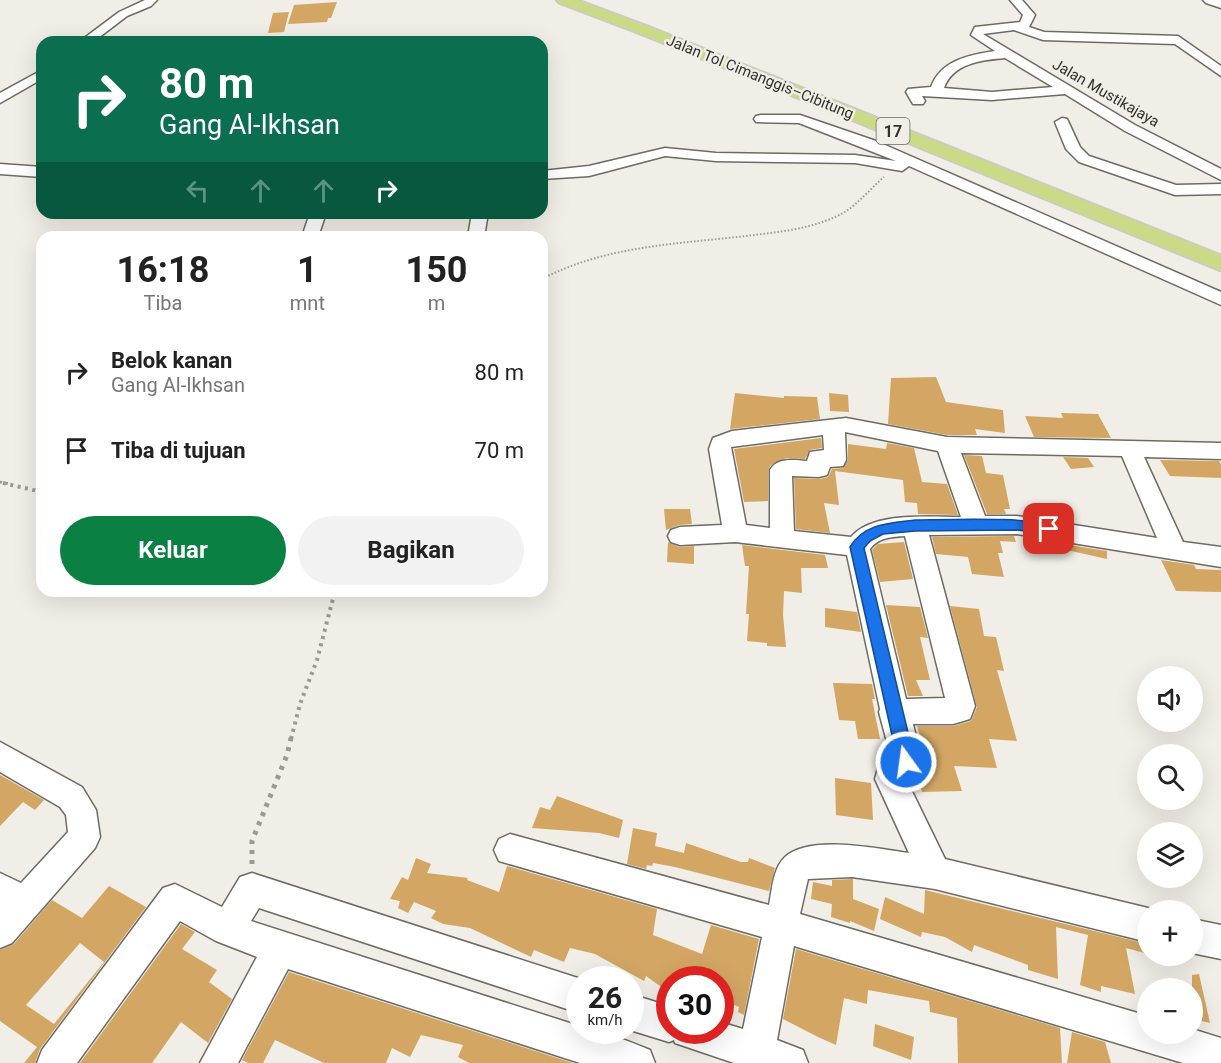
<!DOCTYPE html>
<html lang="id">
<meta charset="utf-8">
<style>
body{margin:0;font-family:Roboto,sans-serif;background:#f2f2f2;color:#222;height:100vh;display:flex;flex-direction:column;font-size:22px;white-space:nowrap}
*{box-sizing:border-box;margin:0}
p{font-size:20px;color:#767676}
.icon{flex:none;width:33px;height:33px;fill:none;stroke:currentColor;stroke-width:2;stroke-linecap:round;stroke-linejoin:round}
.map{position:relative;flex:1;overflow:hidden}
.details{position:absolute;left:36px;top:231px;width:512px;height:366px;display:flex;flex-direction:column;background:#fff;border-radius:18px;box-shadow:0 6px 24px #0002}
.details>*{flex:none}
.banner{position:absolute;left:36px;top:36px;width:512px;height:183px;border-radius:18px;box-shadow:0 6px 24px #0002;background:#0b6e4f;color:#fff;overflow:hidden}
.fabs{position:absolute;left:1137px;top:666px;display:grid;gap:12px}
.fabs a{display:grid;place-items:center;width:66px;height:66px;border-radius:50%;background:#fff;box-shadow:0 6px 24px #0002;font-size:30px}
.speed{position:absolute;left:566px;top:966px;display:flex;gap:12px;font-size:30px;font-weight:700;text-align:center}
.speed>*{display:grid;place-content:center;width:78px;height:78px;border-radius:50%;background:#fff;box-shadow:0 6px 24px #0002;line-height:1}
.speed small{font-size:15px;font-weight:400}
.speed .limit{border:9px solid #d22;background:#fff;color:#111}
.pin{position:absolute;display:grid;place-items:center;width:51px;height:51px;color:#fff;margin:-26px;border-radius:12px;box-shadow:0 3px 9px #0006}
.me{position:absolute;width:66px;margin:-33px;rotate:346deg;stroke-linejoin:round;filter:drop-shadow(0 0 4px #0008)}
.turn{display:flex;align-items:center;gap:21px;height:126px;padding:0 24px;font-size:27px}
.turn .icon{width:78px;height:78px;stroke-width:2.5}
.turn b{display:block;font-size:42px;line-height:51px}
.lanes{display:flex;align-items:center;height:57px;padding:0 24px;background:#0003;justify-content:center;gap:30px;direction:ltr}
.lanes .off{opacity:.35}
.eta{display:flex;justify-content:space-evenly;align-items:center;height:102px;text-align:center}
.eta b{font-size:36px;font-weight:700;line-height:42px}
.action{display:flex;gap:12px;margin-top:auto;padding:12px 24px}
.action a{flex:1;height:69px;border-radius:36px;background:#0b8043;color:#fff;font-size:24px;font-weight:700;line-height:69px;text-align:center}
.action a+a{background:#f2f2f2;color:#222}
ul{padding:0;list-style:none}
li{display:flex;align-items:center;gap:18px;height:78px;padding:0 24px}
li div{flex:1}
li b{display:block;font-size:22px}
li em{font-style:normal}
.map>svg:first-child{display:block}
</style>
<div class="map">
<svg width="1221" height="1063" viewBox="0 0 1221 1063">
<rect width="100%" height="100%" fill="#f0eee6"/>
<g fill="#d3a664" fill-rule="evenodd">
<polygon points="337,2 331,18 328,18 327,22 288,24 294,5"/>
<polygon points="289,12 284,32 268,33 273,13"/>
<polygon points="936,377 946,402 1003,410 1005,433 975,429 977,435 947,435 888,424 891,378"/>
<polygon points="735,393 784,398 784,396 817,397 820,419 730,429"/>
<polygon points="829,393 848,395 849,412 830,411"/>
<polygon points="1061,413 1098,414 1111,438 1034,437 1025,416 1063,418"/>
<polygon points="821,438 822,448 810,450 805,459 786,458 771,465 768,470 768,501 744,502 734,449"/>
<polygon points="887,443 914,448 922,482 947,484 958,515 918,514 917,503 905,502 903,480 835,471 839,505 824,503 830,533 796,529 794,478 820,479 828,477 832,469 843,468 848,460 848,444 886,449"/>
<polygon points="964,455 982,456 986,473 1003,475 1010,509 1004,509 1006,514 987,514"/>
<polygon points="1063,457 1088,458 1094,467 1071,469"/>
<polygon points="1160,460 1219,461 1221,465 1221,478 1170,476"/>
<polygon points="664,509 690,509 692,524 679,525 666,530"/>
<polygon points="1014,536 1016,542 1000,541 1003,553 998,553 1004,577 972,574 968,557 936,554 932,537"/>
<polygon points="668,542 679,547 694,546 694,564 667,562"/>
<polygon points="904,542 913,579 880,582 872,550 878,544"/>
<polygon points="1050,542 1107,551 1107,559 1049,546"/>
<polygon points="742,545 825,555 828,568 801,568 802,593 784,591 783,615 786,647 767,646 767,643 747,641 749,614 746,614 749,566 745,566"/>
<polygon points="1161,560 1194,565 1196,569 1221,570 1221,592 1176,591"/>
<polygon points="886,605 920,607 928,638 920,637 930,680 916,680 923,696 908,696"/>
<polygon points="950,606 979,609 984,636 996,637 1004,671 997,670 1017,741 989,739 997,768 954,766 962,791 922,792 918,776 923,765 921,749 924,749 917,726 953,726 971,721 977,707"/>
<polygon points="825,608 857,612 861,632 825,627"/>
<polygon points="833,683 872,684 875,699 872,699 880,739 858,739 855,721 839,720"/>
<polygon points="0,775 44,800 35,810 23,802 0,826"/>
<polygon points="835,778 871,783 873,820 836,815"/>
<polygon points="557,796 623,820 619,838 599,833 532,828 540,807 550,810"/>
<polygon points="633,828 657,833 655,846 684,853 686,843 741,862 748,862 749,858 775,868 769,891 675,867 653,863 652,866 647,865 646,869 627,864"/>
<polygon points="416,858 431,864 427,873 468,878 467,880 499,892 507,866 657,909 653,935 702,954 711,925 759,939 744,1015 738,1012 739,1007 720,999 720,980 669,980 667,991 646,976 644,981 595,954 570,948 564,962 534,950 531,957 470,928 443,924 431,918 436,911 414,902 408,913 398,908 400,901 390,899 402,877 408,880"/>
<polygon points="853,879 853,899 879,909 874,931 850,921 850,923 831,917 832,904 811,899 813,882 832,886 832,880"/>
<path d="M109 886 146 907 40 1049 35 1063H24L37 1047 0 1021V950L14 944 52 900 82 918ZM80 943 104 962 54 1024 26 1005Z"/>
<polygon points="925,890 1148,944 1148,954 1126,948 1135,994 1101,986 1101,992 1080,985 1088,935 1056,927 1058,979 1028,970 1028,965 974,945 972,952 945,937 922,932 921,937 880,919 885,897 924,914"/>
<polygon points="181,924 195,932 182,949 217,970 209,982 232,999 208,1043 181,1022 152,1063 80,1063"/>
<polygon points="796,949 1060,1028 1062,1063 958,1063 957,1018 930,1012 929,1001 868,990 867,1004 844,998 836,1045 818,1037 783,1019"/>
<polygon points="289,972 573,1063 469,1063 458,1057 463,1045 421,1035 410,1057 392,1048 386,1063 324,1063 275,1040 263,1063 248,1063 242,1060"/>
<polygon points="1199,974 1210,1023 1192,1019 1192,975"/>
<polygon points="875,1024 914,1037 911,1060 873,1046"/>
<polygon points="1072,1032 1105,1042 1111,1063 1067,1063"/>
</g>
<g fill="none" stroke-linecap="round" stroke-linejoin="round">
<g stroke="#6c6b64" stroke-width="3">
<g id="street">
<polygon points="145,0 157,0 151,6 127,16 93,42 79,42 119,12"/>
<path d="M1010 0H1022L1035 15 1029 27 1044 32 1178 36 1221 66V76L1175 44 1043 40 1014 30 983 34 1135 125 1221 169V180L1125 131 1065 94 992 100 922 96 925 101 923 104H913L906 92 908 89 931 87C941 60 969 55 995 51L971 35 975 27 1020 22 1023 15ZM1005 58 1053 87 992 92 944 88C953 63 982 60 1005 58Z"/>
<polygon points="42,70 42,79 0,103 0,93"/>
<polygon points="761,115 800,115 876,141 1221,292 1221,305 909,166 902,171 855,163 716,161 665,156 589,176 542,179 542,171 589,166 665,148 716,153 855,155 896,161 799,123 756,122 754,119 756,116"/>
<polygon points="1062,118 1067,119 1080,147 1089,156 1176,185 1221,184 1221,194 1175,195 1079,162 1066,149 1055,122"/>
<polygon points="0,164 42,167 42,177 0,174"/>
<polygon points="310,213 326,213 318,237 302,237"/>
<polygon points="472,213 488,213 484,237 468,237"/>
<path d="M846 418 947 437 1221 443V459L1144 457 1183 542 1221 547V567L1017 534 929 535 975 706 970 719 953 724H913L921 758V765L916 775 906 779 945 859 1148 908 1153 910H1148V942L935 889 852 877 808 879 800 914 1148 1016V1034H1192V1029L1221 1038V1063H1183L794 946 777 1040 803 1050 808 1063H734L675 1043 674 1040 669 1042 630 1030V994L669 1006V1030H720V1022L743 1029 762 937 499 861 494 850 499 839 510 834 769 905C772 890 773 868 785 857 810 834 878 849 909 853L875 779 880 761 891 757 879 712 880 709 847 555 735 542 680 545 671 542 668 536 671 530 680 527 722 525 709 449 713 438 732 431ZM845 432 938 451 961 517C930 517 873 511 851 537L794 531 792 476 819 477 827 475 830 467 843 466 846 460ZM823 435 824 450 810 452 807 461C794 460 777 457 770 470V528L746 525 731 447ZM961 453 1122 456 1157 538 1017 516H985ZM905 536 945 698 906 699 870 549C879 537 892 537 905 536Z"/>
<polygon points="0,742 82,787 96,810 100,837 95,848 12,943 0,948 0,873 21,883 68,832 66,815 60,807 0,772"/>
<path d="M252 873 584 980H579V1013L259 908 251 921 579 1026V1030C603 1030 628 1041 650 1050L655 1063H580L288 969 238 1063H200L257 957 216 941 180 921 77 1063H37L42 1050 163 888 175 884 222 907 240 877Z"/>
<polygon points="1192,919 1221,925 1221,959 1192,953"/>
</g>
</g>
<g stroke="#6c6b64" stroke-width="3">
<polygon id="secondary" points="1203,0 1221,0 1221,8 1206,3"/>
</g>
<g stroke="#cac9c9" stroke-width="3">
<polygon id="highway" points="556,0 578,0 650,27 1221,255 1221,271 638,33 559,3"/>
</g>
<path stroke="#9a9993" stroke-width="2" stroke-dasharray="1.5 2" stroke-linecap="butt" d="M542 279C605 246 676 244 746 236 778 232 814 229 843 213 858 204 870 189 884 177"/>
<polyline stroke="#9a9993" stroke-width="3" stroke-dasharray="2 4" stroke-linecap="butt" points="0,482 10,484"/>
<g stroke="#9a9993" stroke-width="4" stroke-dasharray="3 4.5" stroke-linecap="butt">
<polyline points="3,483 42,492"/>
<polyline points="291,739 300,704 317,660 335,591"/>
</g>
<polyline stroke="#9a9993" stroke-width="5" stroke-dasharray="4 6" stroke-linecap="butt" points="252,864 252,841 287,755 291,738"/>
<use href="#street" fill="#fff" fill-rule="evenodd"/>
<use href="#secondary" fill="#fff" fill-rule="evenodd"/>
<use href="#highway" fill="#cbda87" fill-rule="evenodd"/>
</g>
<path fill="#1a73e8" stroke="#114b97" stroke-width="1.5" d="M915 520C937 520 1046 515 1056 529L1049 534 1017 530 915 531 883 534 870 541 864 548 915 762 912 768 906 770 900 768 898 762 850 547C864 523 891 523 915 520Z"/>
<g text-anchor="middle" stroke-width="5" stroke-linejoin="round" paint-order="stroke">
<g font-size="15" fill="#32312e" stroke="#f0eee6">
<text transform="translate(760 77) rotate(22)" y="5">Jalan Tol Cimanggis–Cibitung</text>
<text transform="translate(1106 93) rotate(30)" y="5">Jalan Mustikajaya</text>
</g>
<rect fill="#f0eee6" stroke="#6b6a65" stroke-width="1.5" x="876.5" y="118" width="33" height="26" rx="4.5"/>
<g font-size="16" font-weight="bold" fill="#32312e">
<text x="893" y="137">17</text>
</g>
</g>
</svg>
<div class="fabs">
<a><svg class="icon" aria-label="sound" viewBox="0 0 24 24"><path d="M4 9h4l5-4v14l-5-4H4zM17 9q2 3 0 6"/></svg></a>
<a><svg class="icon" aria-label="search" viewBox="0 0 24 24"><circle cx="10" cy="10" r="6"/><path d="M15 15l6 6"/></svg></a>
<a><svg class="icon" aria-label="layers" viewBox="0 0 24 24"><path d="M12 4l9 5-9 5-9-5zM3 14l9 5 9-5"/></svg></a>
<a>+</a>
<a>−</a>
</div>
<div class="speed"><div>26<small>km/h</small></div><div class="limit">30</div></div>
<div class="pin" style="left:1049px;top:529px;background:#d93025"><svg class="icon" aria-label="arrive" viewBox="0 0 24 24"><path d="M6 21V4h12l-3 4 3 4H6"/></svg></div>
<svg class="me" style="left:906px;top:762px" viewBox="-20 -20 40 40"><circle r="17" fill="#1a73e8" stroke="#fff" stroke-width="3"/><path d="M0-11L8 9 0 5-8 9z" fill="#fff"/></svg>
<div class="banner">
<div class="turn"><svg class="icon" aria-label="right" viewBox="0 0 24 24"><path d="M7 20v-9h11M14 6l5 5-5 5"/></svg><div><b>80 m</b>Gang Al-Ikhsan</div></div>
<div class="lanes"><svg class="icon off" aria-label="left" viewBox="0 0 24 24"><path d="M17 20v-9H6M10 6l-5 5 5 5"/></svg><svg class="icon off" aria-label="ahead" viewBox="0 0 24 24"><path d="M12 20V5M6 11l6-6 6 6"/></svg><svg class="icon off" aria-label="ahead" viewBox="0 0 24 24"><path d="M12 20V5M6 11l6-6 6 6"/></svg><svg class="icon" aria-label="right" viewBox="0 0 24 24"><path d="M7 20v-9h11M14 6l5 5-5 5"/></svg></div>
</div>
<section class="details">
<div class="eta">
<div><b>16:18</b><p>Tiba</p></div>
<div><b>1</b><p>mnt</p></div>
<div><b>150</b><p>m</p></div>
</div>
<ul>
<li><svg class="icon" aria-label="right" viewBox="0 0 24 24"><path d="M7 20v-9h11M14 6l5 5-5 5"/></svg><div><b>Belok kanan</b><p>Gang Al-Ikhsan</p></div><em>80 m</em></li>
<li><svg class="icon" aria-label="arrive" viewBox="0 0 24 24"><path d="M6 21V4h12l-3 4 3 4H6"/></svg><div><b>Tiba di tujuan</b></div><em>70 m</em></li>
</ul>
<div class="action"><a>Keluar</a><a>Bagikan</a></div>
</section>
</div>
